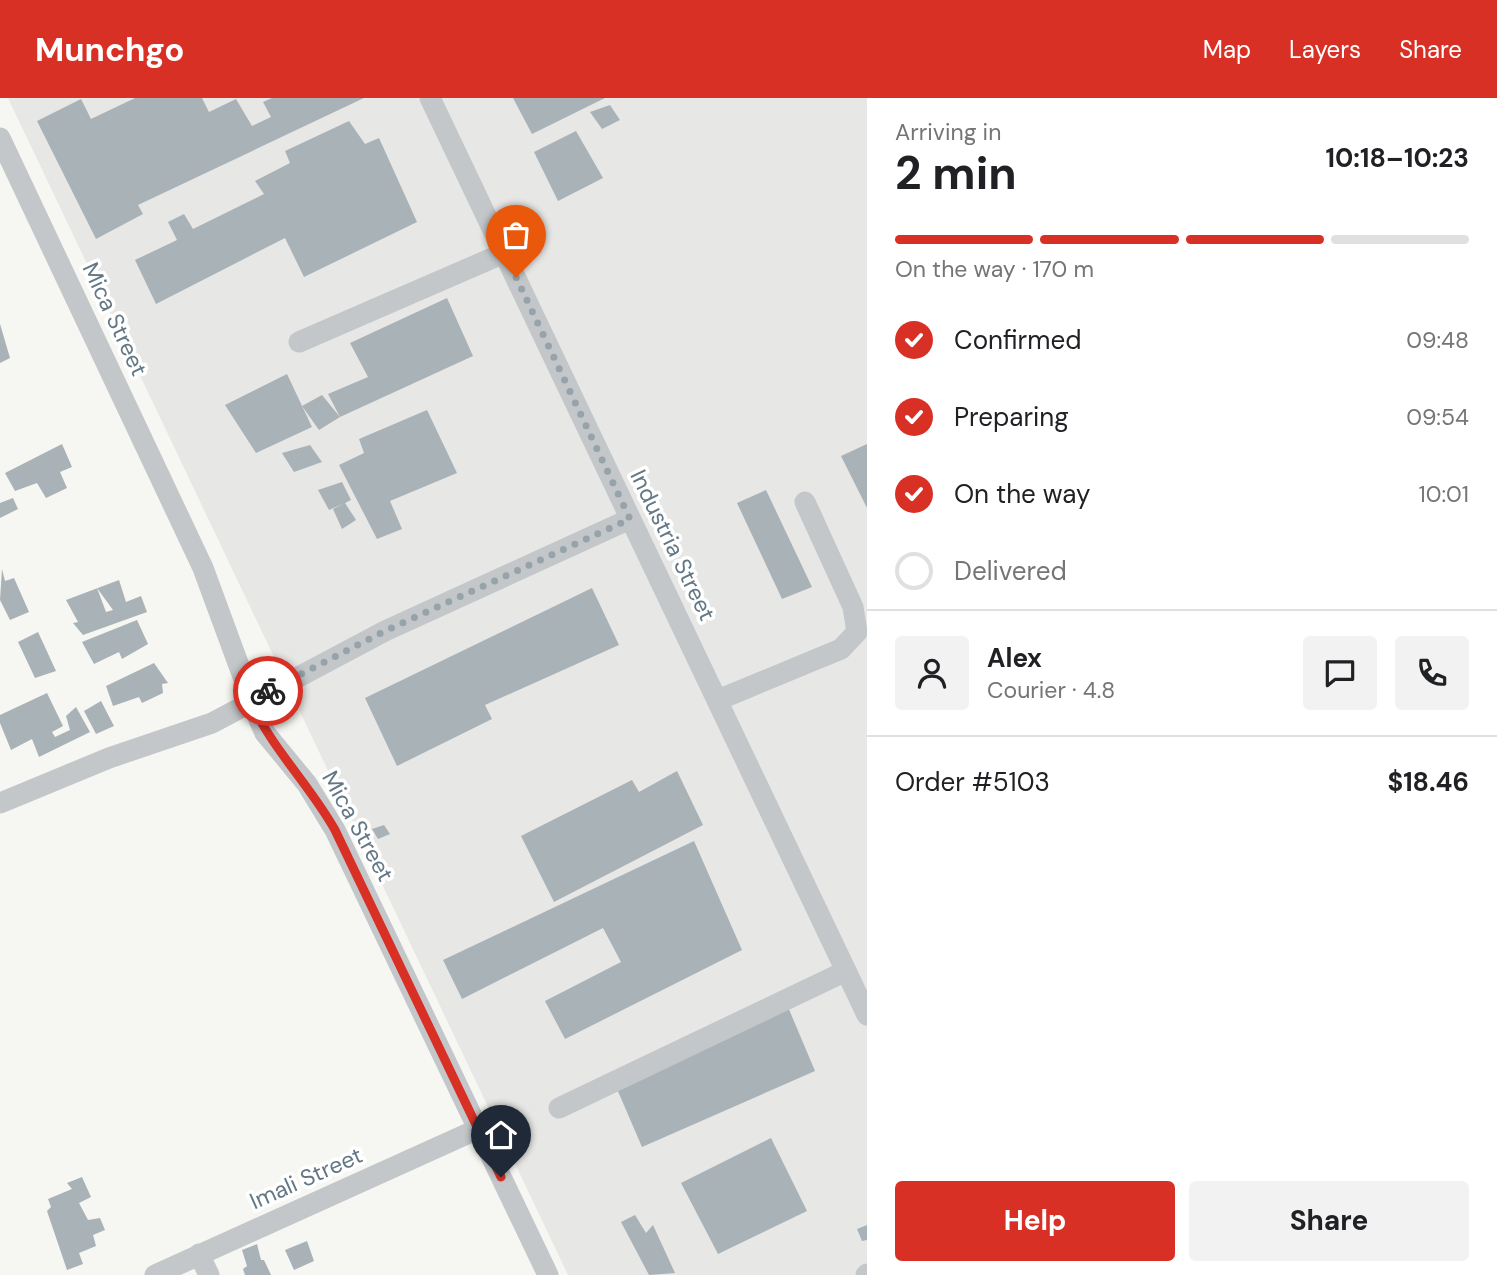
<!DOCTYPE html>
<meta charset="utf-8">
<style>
body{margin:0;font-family:"DM Sans",sans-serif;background:#f2f2f2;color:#202124;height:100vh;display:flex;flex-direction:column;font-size:26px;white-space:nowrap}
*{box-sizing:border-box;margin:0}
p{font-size:23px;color:#757577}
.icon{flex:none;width:38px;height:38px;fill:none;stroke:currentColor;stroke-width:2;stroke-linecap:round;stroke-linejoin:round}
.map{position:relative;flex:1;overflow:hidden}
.drawer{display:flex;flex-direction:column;background:#fff;width:630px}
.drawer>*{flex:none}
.pin{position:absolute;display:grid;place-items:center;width:60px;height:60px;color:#fff;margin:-72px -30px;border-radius:50% 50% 50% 0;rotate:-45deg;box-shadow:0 0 7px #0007}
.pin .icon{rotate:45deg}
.courier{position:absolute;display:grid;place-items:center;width:70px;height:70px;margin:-35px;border:5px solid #d93025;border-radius:50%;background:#fff;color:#222;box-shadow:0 2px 9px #0007}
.head em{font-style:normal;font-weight:700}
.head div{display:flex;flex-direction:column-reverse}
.head{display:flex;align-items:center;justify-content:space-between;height:119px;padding:0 28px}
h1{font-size:46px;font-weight:700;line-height:52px}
.bar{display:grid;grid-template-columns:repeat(4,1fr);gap:10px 7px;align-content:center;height:84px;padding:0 28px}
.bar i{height:9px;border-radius:5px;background:#e0e0e0}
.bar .current{background:#d93025}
.bar p{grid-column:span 4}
.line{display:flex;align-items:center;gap:18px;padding:0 28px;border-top:2px solid #e0e0e0}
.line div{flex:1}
.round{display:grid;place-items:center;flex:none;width:74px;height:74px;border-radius:7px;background:#f2f2f2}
ol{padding:0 28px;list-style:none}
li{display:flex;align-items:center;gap:21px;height:77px}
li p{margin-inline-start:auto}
li .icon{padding:7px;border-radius:50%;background:#d93025;color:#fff;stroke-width:4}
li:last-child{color:#757577}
li i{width:38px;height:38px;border:4px solid #e0e0e0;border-radius:50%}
.button{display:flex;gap:14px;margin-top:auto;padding:14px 28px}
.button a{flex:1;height:80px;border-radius:7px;background:#d93025;color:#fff;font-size:28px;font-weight:700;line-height:80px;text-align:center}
.button a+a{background:#f2f2f2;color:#202124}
header{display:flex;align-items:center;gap:42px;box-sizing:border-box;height:98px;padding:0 35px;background:#d93025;color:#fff}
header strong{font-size:33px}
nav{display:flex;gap:38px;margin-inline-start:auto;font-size:24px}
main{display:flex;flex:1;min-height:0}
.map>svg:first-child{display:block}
</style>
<header>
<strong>Munchgo</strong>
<nav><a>Map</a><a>Layers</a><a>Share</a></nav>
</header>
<main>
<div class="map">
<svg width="867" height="1177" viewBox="0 0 867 1177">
<rect width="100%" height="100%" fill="#f6f6f2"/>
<!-- built -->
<path fill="#e7e7e6" d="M8,0H867V1177H568Z"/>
<!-- building -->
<g fill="#a9b2b7" fill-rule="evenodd">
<path d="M135,0H202L209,14L236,1L252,28L271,19L263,4L272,0H364L138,107L143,116L96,141L37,23L81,1L91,21Z"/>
<path d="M513,0H605L532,36Z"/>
<path d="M610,7L620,22L602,31L590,14Z"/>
<path d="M349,23L365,46L379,40L417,124L304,179L285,140L156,206L135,162L177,142L168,124L184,116L193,131L264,96L255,83L290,65L285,53Z"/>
<path d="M576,33L603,80L558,103L534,54Z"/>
<path d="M447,200L473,258L340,319L328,296L368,279L350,245Z"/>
<path d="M0,226L10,260L0,265Z"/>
<path d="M287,276L312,329L256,355L225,307Z"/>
<path d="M322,297L340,319L319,332L302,308Z"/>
<path d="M427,312L457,375L390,403L402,431L377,441L339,367L364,355L359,341Z"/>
<path d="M62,346L72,369L60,374L67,390L46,400L37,385L15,393L5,375Z"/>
<path d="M867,346V410L841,358Z"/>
<path d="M310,347L322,364L294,374L282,355Z"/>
<path d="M342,384L351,402L345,405L356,422L342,431L333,411L345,405L329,412L318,392Z"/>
<path d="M766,392L812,489L782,501L737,405Z"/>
<path d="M13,400L18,411L0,420V405Z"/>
<path d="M2,471L5,483L14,480L29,514L10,522L0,502Z"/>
<path d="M119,482L126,504L141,498L147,514L83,537L73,525L78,524L66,502ZM97,490L113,512L106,514Z"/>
<path d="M592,490L619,547L485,607L492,621L397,668L365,600Z"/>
<path d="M137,522L148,546L122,561L119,554L94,566L82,544Z"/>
<path d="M38,534L56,573L35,580L18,544Z"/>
<path d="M154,565L168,585L162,586L163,595L142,605L139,599L113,608L106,588Z"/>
<path d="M47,595L63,628L52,634L55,639L70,632L66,618L76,609L90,634L39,659L32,641L11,652L0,625V617Z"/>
<path d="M101,603L114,628L96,636L84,613Z"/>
<path d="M677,673L703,727L554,804L521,738L632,682L639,694Z"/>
<path d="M384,727L390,736L378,741L372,731Z"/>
<path d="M694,743L742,852L565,941L545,903L621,864L603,830L462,901L443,862Z"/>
<path d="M788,909L815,973L642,1049L617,991Z"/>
<path d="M771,1040L807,1113L718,1156L681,1085Z"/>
<path d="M82,1079L91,1099L79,1105L88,1122L100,1120L105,1132L93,1137L96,1148L79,1155L83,1166L67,1172L47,1113L51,1109L48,1101L72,1091L67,1085Z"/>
<path d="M635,1117L646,1135L653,1127L675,1175L649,1177L621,1124Z"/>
<path d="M867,1127V1142L862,1143L857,1131Z"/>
<path d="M307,1143L314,1163L294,1172L285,1152Z"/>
<path d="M257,1146L261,1162H264L271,1177H245L243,1171L247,1168L242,1152Z"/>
</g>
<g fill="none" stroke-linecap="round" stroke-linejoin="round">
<!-- minor -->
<g stroke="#c3c7ca" stroke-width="21">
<path d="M430,0L867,917"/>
<path d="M0,40L203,470L259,622L265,635L307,686L335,732L548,1177"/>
<path d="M299,244L504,155"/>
<path d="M718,602L841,551L857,534L853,509L805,404"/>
<path d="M0,705L109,660L212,625L385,533L630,421"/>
<path d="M559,1010L846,873"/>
<path d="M199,1156L209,1177"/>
<path d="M155,1177L478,1031L484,1044"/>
<path d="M866,1177L867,1176"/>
</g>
</g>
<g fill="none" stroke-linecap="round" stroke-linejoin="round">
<!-- done -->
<path stroke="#96a3ab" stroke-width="7" stroke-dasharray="0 12.6" d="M268,593L385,533L630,421L516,179"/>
<!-- route -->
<path stroke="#d93025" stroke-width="9" d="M268,593L250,602C271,650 310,687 335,732L501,1079"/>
</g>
<g text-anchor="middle" stroke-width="7" stroke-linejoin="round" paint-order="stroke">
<!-- street labels -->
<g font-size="23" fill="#637785" stroke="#fff">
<text transform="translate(115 221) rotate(65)" y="8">Mica Street</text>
<text transform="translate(673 447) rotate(64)" y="8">Industria Street</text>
<text transform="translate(358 728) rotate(61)" y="8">Mica Street</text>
<text transform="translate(306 1080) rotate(-24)" y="8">Imali Street</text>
</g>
</g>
</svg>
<div class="pin" style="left:516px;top:179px;background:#ea580c"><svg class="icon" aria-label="bag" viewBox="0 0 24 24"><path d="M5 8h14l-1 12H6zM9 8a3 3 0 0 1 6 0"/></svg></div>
<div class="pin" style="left:501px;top:1079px;background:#1f2937"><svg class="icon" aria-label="home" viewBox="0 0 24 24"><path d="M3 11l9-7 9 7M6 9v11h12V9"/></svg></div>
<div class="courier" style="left:268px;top:593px"><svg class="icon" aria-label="bike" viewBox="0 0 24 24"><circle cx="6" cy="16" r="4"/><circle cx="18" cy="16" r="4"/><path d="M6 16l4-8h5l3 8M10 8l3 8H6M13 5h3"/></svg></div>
</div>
<section class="drawer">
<div class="head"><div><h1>2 min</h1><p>Arriving in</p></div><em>10:18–10:23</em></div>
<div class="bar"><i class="current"></i><i class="current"></i><i class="current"></i><i></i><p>On the way · 170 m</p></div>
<ol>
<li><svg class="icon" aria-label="check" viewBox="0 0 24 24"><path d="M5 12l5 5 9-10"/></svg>Confirmed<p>09:48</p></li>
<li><svg class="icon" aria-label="check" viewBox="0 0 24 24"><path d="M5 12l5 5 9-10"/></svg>Preparing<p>09:54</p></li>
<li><svg class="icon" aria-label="check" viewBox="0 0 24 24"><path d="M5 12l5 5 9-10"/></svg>On the way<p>10:01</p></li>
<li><i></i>Delivered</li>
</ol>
<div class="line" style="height:126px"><a class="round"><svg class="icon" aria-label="person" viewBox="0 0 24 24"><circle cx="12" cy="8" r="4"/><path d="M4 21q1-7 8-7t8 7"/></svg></a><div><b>Alex</b><p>Courier · 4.8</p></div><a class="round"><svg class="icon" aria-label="chat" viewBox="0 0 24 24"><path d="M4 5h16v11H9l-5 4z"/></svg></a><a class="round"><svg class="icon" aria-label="phone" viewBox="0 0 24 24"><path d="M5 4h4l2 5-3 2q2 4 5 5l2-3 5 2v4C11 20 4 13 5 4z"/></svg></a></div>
<div class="line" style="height:91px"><div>Order #5103</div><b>$18.46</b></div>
<div class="button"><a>Help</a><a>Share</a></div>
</section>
</main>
